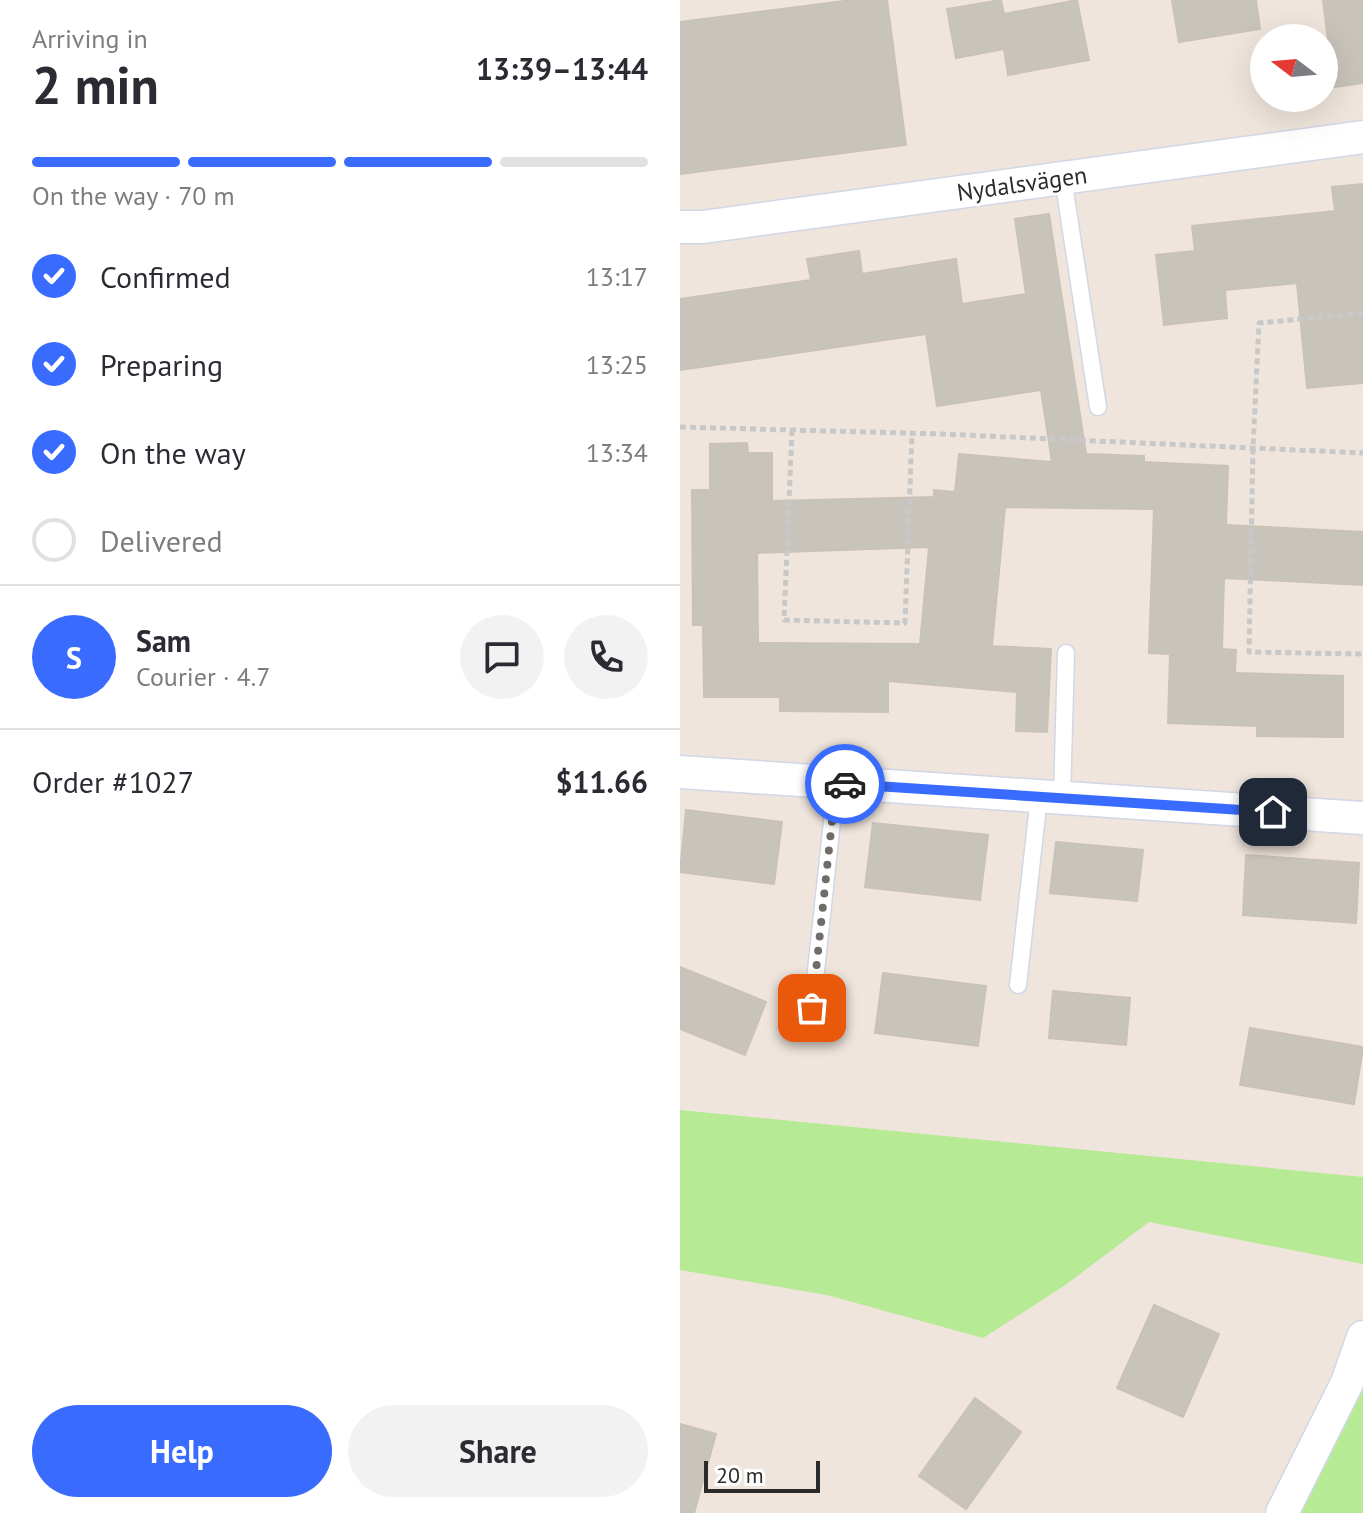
<!DOCTYPE html>
<meta charset="utf-8">
<style>
body{margin:0;font-family:"PT Sans",sans-serif;background:#f2f2f3;color:#2b2b33;height:100vh;display:flex;flex-direction:column;font-size:30px;white-space:nowrap}
*{box-sizing:border-box;margin:0}
p{font-size:26px;color:#7c7c81}
.icon{flex:none;width:44px;height:44px;fill:none;stroke:currentColor;stroke-width:2;stroke-linecap:round;stroke-linejoin:round}
.map{position:relative;flex:1;overflow:hidden}
.details{display:flex;flex-direction:column;background:#fff;width:680px}
.details>*{flex:none}
.needle{width:52px;rotate:286deg}
.fabs{position:absolute;left:570px;top:24px;display:grid;gap:16px}
.fabs a{display:grid;place-items:center;width:88px;height:88px;border-radius:50%;background:#fff;box-shadow:0 8px 32px #0002;font-size:40px}
.scale{position:absolute;left:24px;bottom:20px;width:116px;box-sizing:border-box;padding-left:8px;border:4px solid #2b2b2b;border-top:0;font-size:22px;line-height:28px;white-space:nowrap;color:#2b2b2b;-webkit-text-stroke:6px #fff;paint-order:stroke}
.pin{position:absolute;display:grid;place-items:center;width:68px;height:68px;color:#fff;margin:-34px;border-radius:16px;box-shadow:0 4px 12px #0006}
.courier{position:absolute;display:grid;place-items:center;width:80px;height:80px;margin:-40px;border:6px solid #396bff;border-radius:50%;background:#fff;color:#222;box-shadow:0 2px 10px #0007}
.summary em{font-style:normal;font-weight:600}
.summary div{display:flex;flex-direction:column-reverse}
.summary{display:flex;align-items:center;justify-content:space-between;height:136px;padding:0 32px}
h1{font-size:52px;font-weight:600;line-height:60px}
.bar{display:grid;grid-template-columns:repeat(4,1fr);gap:12px 8px;align-content:center;height:96px;padding:0 32px}
.bar i{height:10px;border-radius:6px;background:#e1e1e2}
.bar .on{background:#396bff}
.bar p{grid-column:span 4}
.line{display:flex;align-items:center;gap:20px;padding:0 32px;border-top:2px solid #e1e1e2}
.line div{flex:1}
.round{display:grid;place-items:center;flex:none;width:84px;height:84px;border-radius:42px;background:#f2f2f3}
ol{padding:0 32px;list-style:none}
li{display:flex;align-items:center;gap:24px;height:88px}
li p{margin-inline-start:auto}
li .icon{padding:8px;border-radius:50%;background:#396bff;color:#fff;stroke-width:4}
li:last-child{color:#7c7c81}
li i{width:44px;height:44px;border:4px solid #e1e1e2;border-radius:50%}
.primary-button{display:flex;gap:16px;margin-top:auto;padding:16px 32px}
.primary-button a{flex:1;height:92px;border-radius:48px;background:#396bff;color:#fff;font-size:32px;font-weight:600;line-height:92px;text-align:center}
.primary-button a+a{background:#f2f2f3;color:#2b2b33}
main{display:flex;flex:1;min-height:0}
.map>svg:first-child{display:block}
</style>
<main>
<section class="details">
<div class="summary"><div><h1>2 min</h1><p>Arriving in</p></div><em>13:39–13:44</em></div>
<div class="bar"><i class="on"></i><i class="on"></i><i class="on"></i><i></i><p>On the way · 70 m</p></div>
<ol>
<li><svg class="icon" aria-label="check" viewBox="0 0 24 24"><path d="M5 12l5 5 9-10"/></svg>Confirmed<p>13:17</p></li>
<li><svg class="icon" aria-label="check" viewBox="0 0 24 24"><path d="M5 12l5 5 9-10"/></svg>Preparing<p>13:25</p></li>
<li><svg class="icon" aria-label="check" viewBox="0 0 24 24"><path d="M5 12l5 5 9-10"/></svg>On the way<p>13:34</p></li>
<li><i></i>Delivered</li>
</ol>
<div class="line" style="height:144px"><b class="round" style="background:#396bff;color:#fff">S</b><div><b>Sam</b><p>Courier · 4.7</p></div><a class="round"><svg class="icon" aria-label="chat" viewBox="0 0 24 24"><path d="M4 5h16v11H9l-5 4z"/></svg></a><a class="round"><svg class="icon" aria-label="phone" viewBox="0 0 24 24"><path d="M5 4h4l2 5-3 2q2 4 5 5l2-3 5 2v4C11 20 4 13 5 4z"/></svg></a></div>
<div class="line" style="height:104px"><div>Order #1027</div><b>$11.66</b></div>
<div class="primary-button"><a>Help</a><a>Share</a></div>
</section>
<div class="map">
<svg width="683" height="1513" viewBox="0 0 683 1513">
<rect width="100%" height="100%" fill="#efe5dc"/>
<!-- green -->
<g fill="#b7ea94">
<path d="M0,1110L683,1177V1264L469,1222L384,1286L303,1338L147,1295L0,1270Z"/>
<path d="M683,1337V1513H602Z"/>
</g>
<!-- building -->
<g fill="#c9c4bb" stroke="#cac2b6" stroke-width="2" fill-rule="evenodd">
<path d="M172,0H207L226,145L0,174V22Z"/>
<path d="M321,0L324,14L397,0L409,60L328,75L324,49L276,58L267,9Z"/>
<path d="M492,0H576L580,29L499,42Z"/>
<path d="M643,0H683V83L654,87Z"/>
<path d="M683,184V383L627,388L617,283L545,290L547,318L484,325L476,255L515,251L512,226L655,211L652,187Z"/>
<path d="M369,214L406,454L464,456V462L548,466L546,525L683,532V585L544,578L542,649L556,650L555,673L663,676V737L577,736V726L488,723L490,654L469,653L474,509L325,507L312,646L371,649L367,732L336,731L337,692L208,681V712L100,711V697H24L23,625H13L12,490H30V444L67,443L68,453H92V501L254,497V490L275,492L279,454L372,462L361,390L257,406L246,334L0,370V299L131,280L127,259L179,251L182,274L276,259L282,304L346,294L335,219ZM249,547L240,644L78,643L77,553Z"/>
<path d="M6,810L102,822L94,884L0,872Z"/>
<path d="M193,823L308,835L300,900L185,887Z"/>
<path d="M376,842L463,850L457,901L370,893Z"/>
<path d="M566,855L679,863L676,923L563,915Z"/>
<path d="M0,967L86,1002L65,1055L0,1029Z"/>
<path d="M203,973L306,986L298,1046L195,1033Z"/>
<path d="M373,991L450,998L446,1045L369,1038Z"/>
<path d="M570,1028L683,1047L674,1104L560,1085Z"/>
<path d="M474,1305L539,1334L503,1417L437,1388Z"/>
<path d="M295,1398L341,1432L286,1509L239,1476Z"/>
<path d="M0,1424L36,1434L14,1513H0Z"/>
</g>
<g fill="none" stroke-linecap="round" stroke-linejoin="round">
<!-- service casing -->
<g stroke="#d1d7e6" stroke-width="19">
<g id="service">
<path d="M383,178L418,407"/>
<path d="M382,798L386,653"/>
<path d="M338,985L359,797"/>
<path d="M132,1008L156,784"/>
</g>
</g>
<!-- minor casing -->
<g stroke="#d1d7e6" stroke-width="35">
<g id="minor">
<path d="M0,227H23L683,137"/>
<path d="M0,772L683,818"/>
<path d="M602,1513L667,1383L683,1337"/>
</g>
</g>
<!-- path -->
<g stroke="#c8c8c8" stroke-width="5" stroke-dasharray="6 4" stroke-linecap="butt">
<path d="M683,313L579,323L573,448L569,652L683,654"/>
<path d="M0,427L261,434L683,453"/>
<path d="M112,430L104,620L225,623L232,433"/>
</g>
<!-- service -->
<use href="#service" stroke="#fff" stroke-width="16"/>
<!-- minor -->
<use href="#minor" stroke="#fff" stroke-width="32"/>
</g>
<g fill="none" stroke-linecap="round" stroke-linejoin="round">
<!-- done -->
<path stroke="#706c69" stroke-width="8" stroke-dasharray="0 14.4" d="M132,1008L156,784H165"/>
<!-- route -->
<path stroke="#396bff" stroke-width="10" d="M165,784L593,812"/>
</g>
<g text-anchor="middle" stroke-width="6" stroke-linejoin="round" paint-order="stroke">
<!-- street labels -->
<g font-size="24" fill="#2b2b2b" stroke="#fff">
<text transform="translate(342 184) rotate(-8)" y="8">Nydalsvägen</text>
</g>
</g>
</svg>
<div class="fabs">
<a><svg class="needle" viewBox="-14 -14 28 28"><path d="M0-13l5 13h-10z" fill="#e53935"/><path d="M0 13l5-13h-10z" fill="#7c7c81"/></svg></a>
</div>
<div class="scale">20 m</div>
<div class="pin" style="left:132px;top:1008px;background:#ea580c"><svg class="icon" aria-label="bag" viewBox="0 0 24 24"><path d="M5 8h14l-1 12H6zM9 8a3 3 0 0 1 6 0"/></svg></div>
<div class="pin" style="left:593px;top:812px;background:#1f2937"><svg class="icon" aria-label="home" viewBox="0 0 24 24"><path d="M3 11l9-7 9 7M6 9v11h12V9"/></svg></div>
<div class="courier" style="left:165px;top:784px"><svg class="icon" aria-label="car" viewBox="0 0 24 24"><path d="M5 17H2v-5l4-1 3-4h7l3 4 3 1v5h-3M9 17h6M6 11h13"/><circle cx="7" cy="17" r="2"/><circle cx="17" cy="17" r="2"/></svg></div>
</div>
</main>
